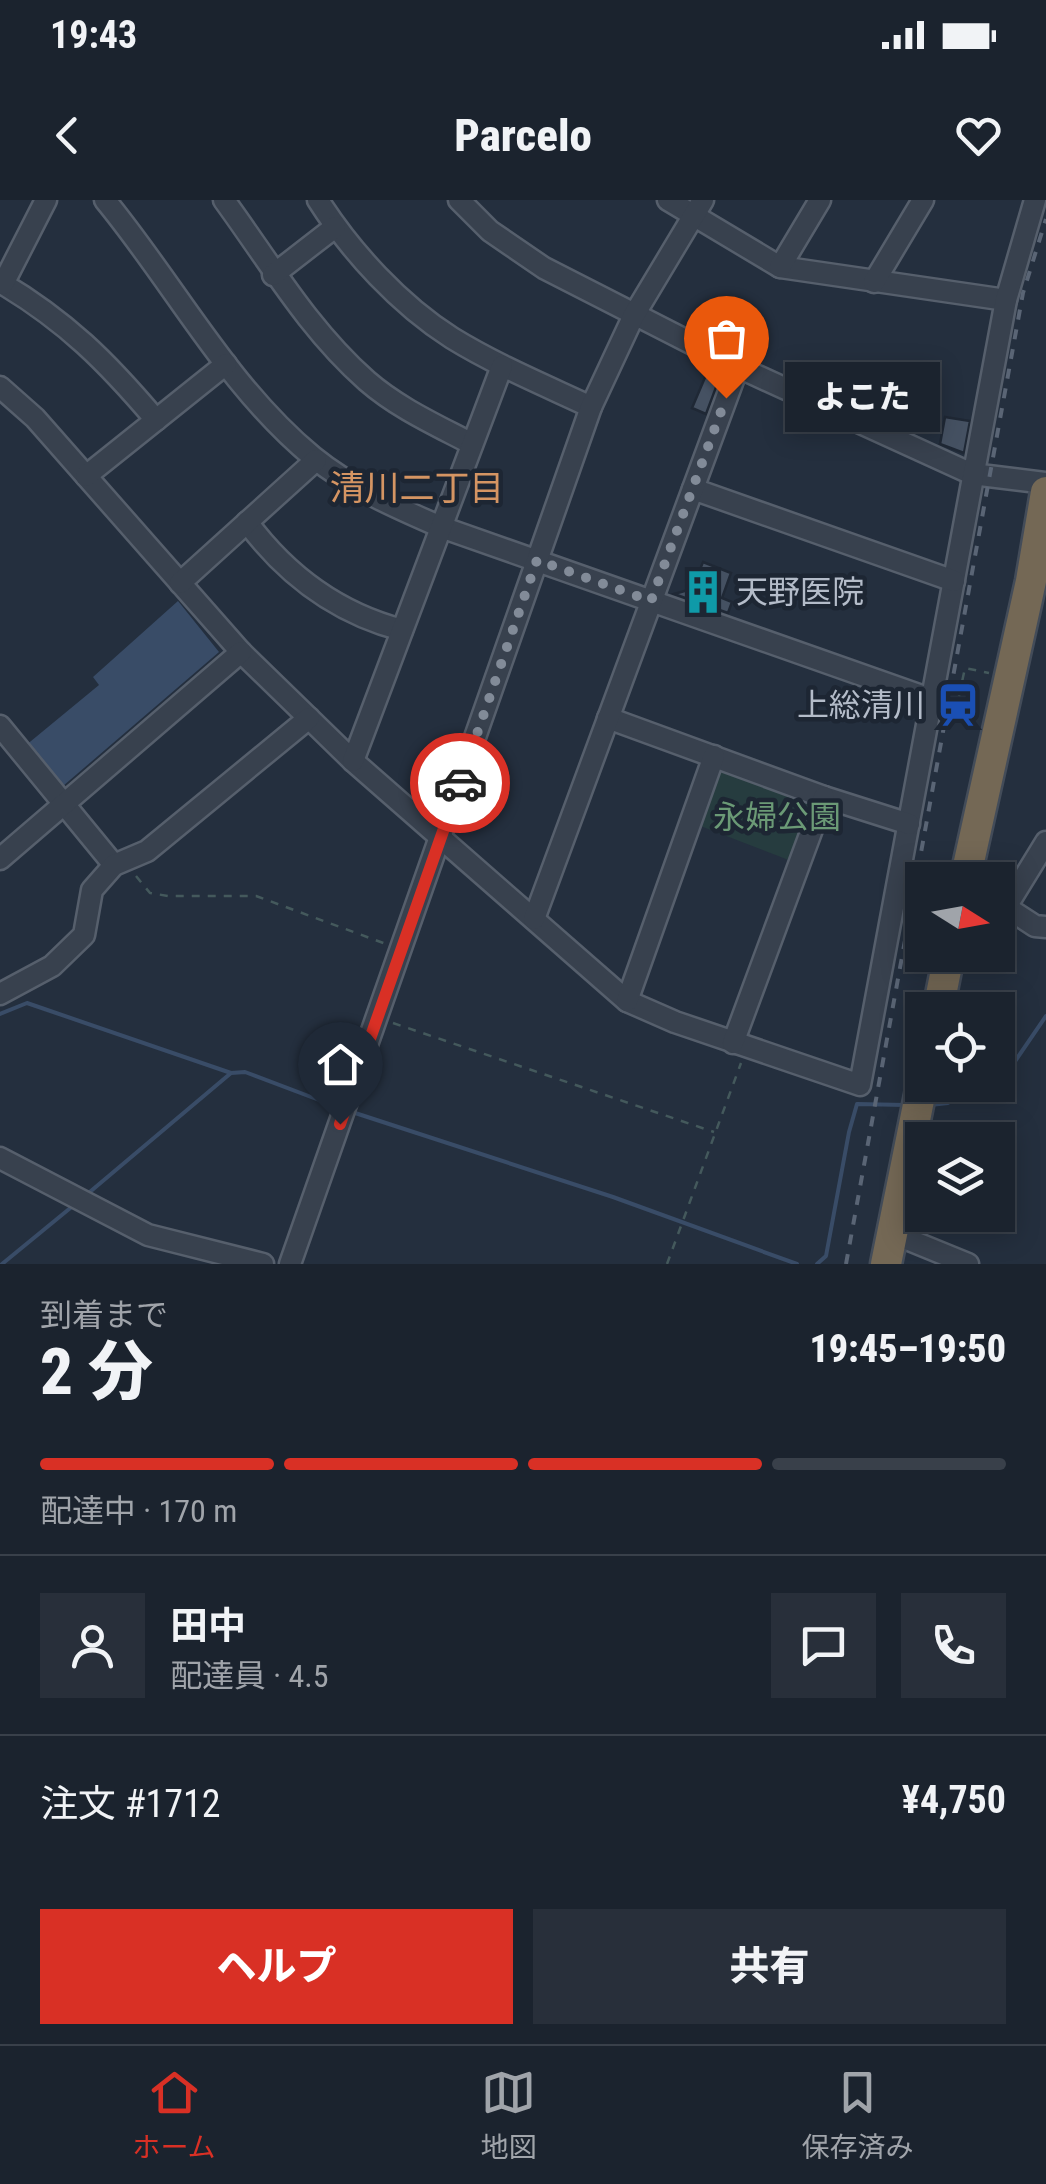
<!DOCTYPE html>
<html lang="ja">
<meta charset="utf-8">
<style>
body{margin:0;font-family:"Roboto Condensed","Noto Sans JP",sans-serif;background:#282f3a;color:#f1f3f6;height:100vh;display:flex;flex-direction:column;font-size:38px;white-space:nowrap}
*{box-sizing:border-box;margin:0}
p{font-size:32px;color:#a0a4aa}
.icon{flex:none;width:55px;height:55px;fill:none;stroke:currentColor;stroke-width:2;stroke-linecap:round;stroke-linejoin:round}
.map{position:relative;height:1064px;overflow:hidden}
.details{display:flex;flex-direction:column;background:#1b232e;flex:1}
.details>*{flex:none}
.needle{width:65px;rotate:101deg}
.controls{position:absolute;left:905px;top:662px;display:grid;gap:20px}
.controls a{display:grid;place-items:center;width:110px;height:110px;border-radius:0px;background:#1b232e;box-shadow:0 5px 25px #0003,0 0 0 2px #39404a;font-size:50px}
.pin{position:absolute;display:grid;place-items:center;width:85px;height:85px;color:#fff;margin:-102px -42px;border-radius:50% 50% 50% 0;rotate:-45deg;box-shadow:0 0 10px #0007}
.pin .icon{rotate:45deg}
.courier{position:absolute;display:grid;place-items:center;width:100px;height:100px;margin:-50px;border:8px solid #d93025;border-radius:50%;background:#fff;color:#222;box-shadow:0 2px 12px #0007}
.bubble{position:absolute;height:70px;border-radius:0px;background:#1b232e;box-shadow:0 5px 25px #0003,0 0 0 2px #39404a;font-size:32px;font-weight:800;line-height:70px;text-align:center}
.head em{font-style:normal;font-weight:800}
.head div{display:flex;flex-direction:column-reverse}
.head{display:flex;align-items:center;justify-content:space-between;height:170px;padding:0 40px}
h1{font-size:65px;font-weight:800;line-height:75px}
.bar{display:grid;grid-template-columns:repeat(4,1fr);gap:15px 10px;align-content:center;height:120px;padding:0 40px}
.bar i{height:12px;border-radius:8px;background:#39404a}
.bar .current{background:#d93025}
.bar p{grid-column:span 4}
.line{display:flex;align-items:center;gap:25px;padding:0 40px;border-top:2px solid #39404a}
.line div{flex:1}
.round{display:grid;place-items:center;flex:none;width:105px;height:105px;border-radius:0px;background:#282f3a}
.action{display:flex;gap:20px;margin-top:auto;padding:20px 40px}
.action a{flex:1;height:115px;border-radius:0px;background:#d93025;color:#fff;font-size:40px;font-weight:800;line-height:115px;text-align:center}
.action a+a{background:#282f3a;color:#f1f3f6}
.status{display:flex;justify-content:space-between;align-items:center;height:70px;padding:0 50px;background:#1b232e;direction:ltr}
.status svg{height:28px;fill:currentColor}
header{display:flex;justify-content:space-between;align-items:center;height:130px;padding:0 40px;background:#1b232e;font-size:45px;font-weight:800}
.tabs{display:flex;justify-content:space-around;align-items:center;height:140px;border-top:2px solid #39404a;background:#1b232e;font-size:28px;color:#a0a4aa}
.tabs a{display:grid;justify-items:center;gap:5px}
.tabs .current{color:#d93025}
.map>svg:first-child{display:block}
</style>
<div class="status"><b>19:43</b><svg viewBox="0 0 49 12"><path d="M0 12V9h3v3zM5 12V6h3v6zM10 12V3h3v9zM15 12V0h3v12zM26 1h20v11H26zM47 4h2v5h-2z"/></svg></div>
<header><svg class="icon" aria-label="back" viewBox="0 0 24 24"><path d="M15 5l-7 7 7 7"/></svg>Parcelo<svg class="icon" aria-label="heart" viewBox="0 0 24 24"><path d="M12 20l-8-8c-3-5 5-10 8-4 3-6 11-1 8 4z"/></svg></header>
<div class="map">
<svg width="1046" height="1064" viewBox="0 0 1046 1064">
<rect width="100%" height="100%" fill="#242f3e"/>
<!-- green -->
<path fill="#263c3f" d="M714,556L824,597L799,664L690,622Z"/>
<!-- water -->
<path fill="#394c67" d="M178,401L219,452L63,586L25,546L99,485L93,477Z"/>
<g fill="none" stroke-linecap="round" stroke-linejoin="round">
<!-- stream -->
<g stroke="#394c67" stroke-width="4">
<path d="M0,814L27,803L231,873L245,872L335,906"/>
<path d="M998,876L1007,873L1046,816"/>
<path d="M930,905L948,903L969,885"/>
<path d="M349,911L613,997L797,1064"/>
<path d="M85,996L231,873"/>
<path d="M2,1064L74,1005"/>
<path d="M817,1064L826,1056L849,932L857,904L905,905"/>
</g>
</g>
<!-- building -->
<g fill="#455162" stroke="#1f2835" stroke-width="2.5">
<path d="M709,168L721,174L706,214L692,208Z"/>
<path d="M945,217L970,221L964,253L940,244Z"/>
<path d="M703,362L731,373L722,398L732,402L728,413L674,394L692,389Z"/>
</g>
<g fill="none" stroke-linecap="round" stroke-linejoin="round">
<!-- minor casing -->
<g stroke="#565f6c" stroke-width="25">
<g id="minor">
<path d="M105,0C175,85 227,186 313,257C351,288 397,308 441,327L933,500"/>
<path d="M224,0C270,63 308,129 367,181C398,208 436,225 472,244"/>
<path d="M318,0C351,52 400,105 452,138C496,165 544,185 591,207"/>
<path d="M459,0L490,31L544,68L738,167L972,274L1046,283"/>
<path d="M668,0L780,67L1006,100"/>
<path d="M780,67L820,0"/>
<path d="M273,75L335,27"/>
<path d="M0,82C66,121 107,162 156,220"/>
<path d="M874,82L923,0"/>
<path d="M3,84L46,0"/>
<path d="M0,187L35,218L241,452L353,561L627,801L675,822L860,885L1006,100L1035,0"/>
<path d="M86,276L226,164"/>
<path d="M693,289L954,381"/>
<path d="M247,322C287,376 337,413 402,430"/>
<path d="M180,383L316,260"/>
<path d="M608,518L824,597L909,624"/>
<path d="M0,526L114,665"/>
<path d="M353,561L502,166"/>
<path d="M0,659L241,452"/>
<path d="M998,702L1035,726L1046,727"/>
<path d="M1006,707L1046,642"/>
<path d="M534,719L738,167"/>
<path d="M957,755L996,761"/>
<path d="M0,794L52,766L84,735L92,690L114,665L147,651L309,518"/>
<path d="M627,801L714,556"/>
<path d="M733,843L824,597"/>
<path d="M0,958L148,1035L263,1064"/>
<path d="M892,1033L968,1064"/>
<path d="M290,1064L591,207L634,115L703,0"/>
</g>
</g>
<!-- highway casing -->
<g stroke="#434c59" stroke-width="35">
<g id="highway">
<path d="M965,680L1031,381L1046,292"/>
<path d="M938,810L949,755"/>
<path d="M886,1064L922,885"/>
</g>
</g>
<!-- path -->
<g stroke="#44595c" stroke-width="2.5" stroke-dasharray="8 8" stroke-linecap="butt">
<path d="M959,496L965,468L989,473"/>
<path d="M136,676L150,693L168,696H256L386,744"/>
<path d="M393,823L714,932"/>
<path d="M667,1064L741,863"/>
</g>
<!-- minor -->
<use href="#minor" stroke="#38414e" stroke-width="20"/>
<!-- highway -->
<use href="#highway" stroke="#746855" stroke-width="30"/>
<!-- rail -->
<path stroke="#5a6575" stroke-width="4" stroke-dasharray="10 10" stroke-linecap="butt" d="M846,1064L1023,93L1046,19"/>
</g>
<g fill="none" stroke-linecap="round" stroke-linejoin="round">
<!-- done -->
<path stroke="#828b98" stroke-width="10" stroke-dasharray="0 18" d="M460,583L537,360L651,401L726,198"/>
<!-- route -->
<path stroke="#d93025" stroke-width="12" d="M340,924L460,583"/>
</g>
<!-- icons -->
<defs>
<g id="building-bare" transform="scale(3.45)"><path d="M-4-6H4V6H1V3H-1V6H-4ZM-2.5-4.3h1.7v1.8h-1.7ZM.8-4.3h1.7v1.8H.8ZM-2.5-1h1.7V.8h-1.7ZM.8-1h1.7V.8H.8Z" fill="#0f9aa8" stroke="#1d2633" stroke-width="2.5" paint-order="stroke"/></g>
<g id="station-bare" transform="scale(3.45)"><path d="M-3-6H3Q5-6 5-4V2Q5 4 3 4L4.5 6H3L1.5 4h-3L-3 6H-4.5L-3 4Q-5 4-5 2V-4Q-5-6-3-6ZM-3.5-4v3h7v-3ZM-3.5 1v1.5H-2V1ZM2 1v1.5H3.5V1Z" fill="#1a4fb4" stroke="#1d2633" stroke-width="2.5" paint-order="stroke"/></g>
</defs>
<g fill-rule="evenodd">
<use href="#building-bare" x="703" y="392"/>
<use href="#station-bare" x="958" y="505"/>
</g>
<g text-anchor="middle" stroke-width="9" stroke-linejoin="round" paint-order="stroke">
<!-- poi labels -->
<g font-size="32" fill="#b4bcc9" stroke="#1d2633" text-anchor="start">
<text x="736" y="403">天野医院</text>
<text x="925" y="516" text-anchor="end">上総清川</text>
</g>
<!-- park labels -->
<g font-size="32" fill="#6b9a76" stroke="#1d2633">
<text x="777" y="628">永婦公園</text>
</g>
<!-- neighbourhood labels -->
<g font-size="35" fill="#d59563" stroke="#1d2633">
<text x="417" y="300">清川二丁目</text>
</g>
</g>
</svg>
<div class="controls">
<a><svg class="needle" viewBox="-14 -14 28 28"><path d="M0-13l5 13h-10z" fill="#e53935"/><path d="M0 13l5-13h-10z" fill="#a0a4aa"/></svg></a>
<a><svg class="icon" aria-label="locate" viewBox="0 0 24 24"><circle cx="12" cy="12" r="6"/><path d="M12 2v4M12 18v4M2 12h4M18 12h4"/></svg></a>
<a><svg class="icon" aria-label="layers" viewBox="0 0 24 24"><path d="M12 4l9 5-9 5-9-5zM3 14l9 5 9-5"/></svg></a>
</div>
<div class="pin" style="left:726px;top:198px;background:#ea580c"><svg class="icon" aria-label="bag" viewBox="0 0 24 24"><path d="M5 8h14l-1 12H6zM9 8a3 3 0 0 1 6 0"/></svg></div>
<div class="pin" style="left:340px;top:924px;background:#1f2937"><svg class="icon" aria-label="home" viewBox="0 0 24 24"><path d="M3 11l9-7 9 7M6 9v11h12V9"/></svg></div>
<div class="courier" style="left:460px;top:583px"><svg class="icon" aria-label="car" viewBox="0 0 24 24"><path d="M5 17H2v-5l4-1 3-4h7l3 4 3 1v5h-3M9 17h6M6 11h13"/><circle cx="7" cy="17" r="2"/><circle cx="17" cy="17" r="2"/></svg></div>
<div class="bubble" style="left:785px;top:162px;width:155px">よこた</div>
</div>
<section class="details">
<div class="head"><div><h1>2 分</h1><p>到着まで</p></div><em>19:45–19:50</em></div>
<div class="bar"><i class="current"></i><i class="current"></i><i class="current"></i><i></i><p>配達中 · 170 m</p></div>
<div class="line" style="height:180px"><a class="round"><svg class="icon" aria-label="person" viewBox="0 0 24 24"><circle cx="12" cy="8" r="4"/><path d="M4 21q1-7 8-7t8 7"/></svg></a><div><b>田中</b><p>配達員 · 4.5</p></div><a class="round"><svg class="icon" aria-label="chat" viewBox="0 0 24 24"><path d="M4 5h16v11H9l-5 4z"/></svg></a><a class="round"><svg class="icon" aria-label="phone" viewBox="0 0 24 24"><path d="M5 4h4l2 5-3 2q2 4 5 5l2-3 5 2v4C11 20 4 13 5 4z"/></svg></a></div>
<div class="line" style="height:130px"><div>注文 #1712</div><b>¥4,750</b></div>
<div class="action"><a>ヘルプ</a><a>共有</a></div>
</section>
<nav class="tabs">
<a class="current"><svg class="icon" aria-label="home" viewBox="0 0 24 24"><path d="M3 11l9-7 9 7M6 9v11h12V9"/></svg>ホーム</a>
<a><svg class="icon" aria-label="map" viewBox="0 0 24 24"><path d="M3 6l6-2 6 2 6-2v14l-6 2-6-2-6 2zM9 4v14M15 6v14"/></svg>地図</a>
<a><svg class="icon" aria-label="saved" viewBox="0 0 24 24"><path d="M7 4h10v16l-5-4-5 4z"/></svg>保存済み</a>
</nav>
